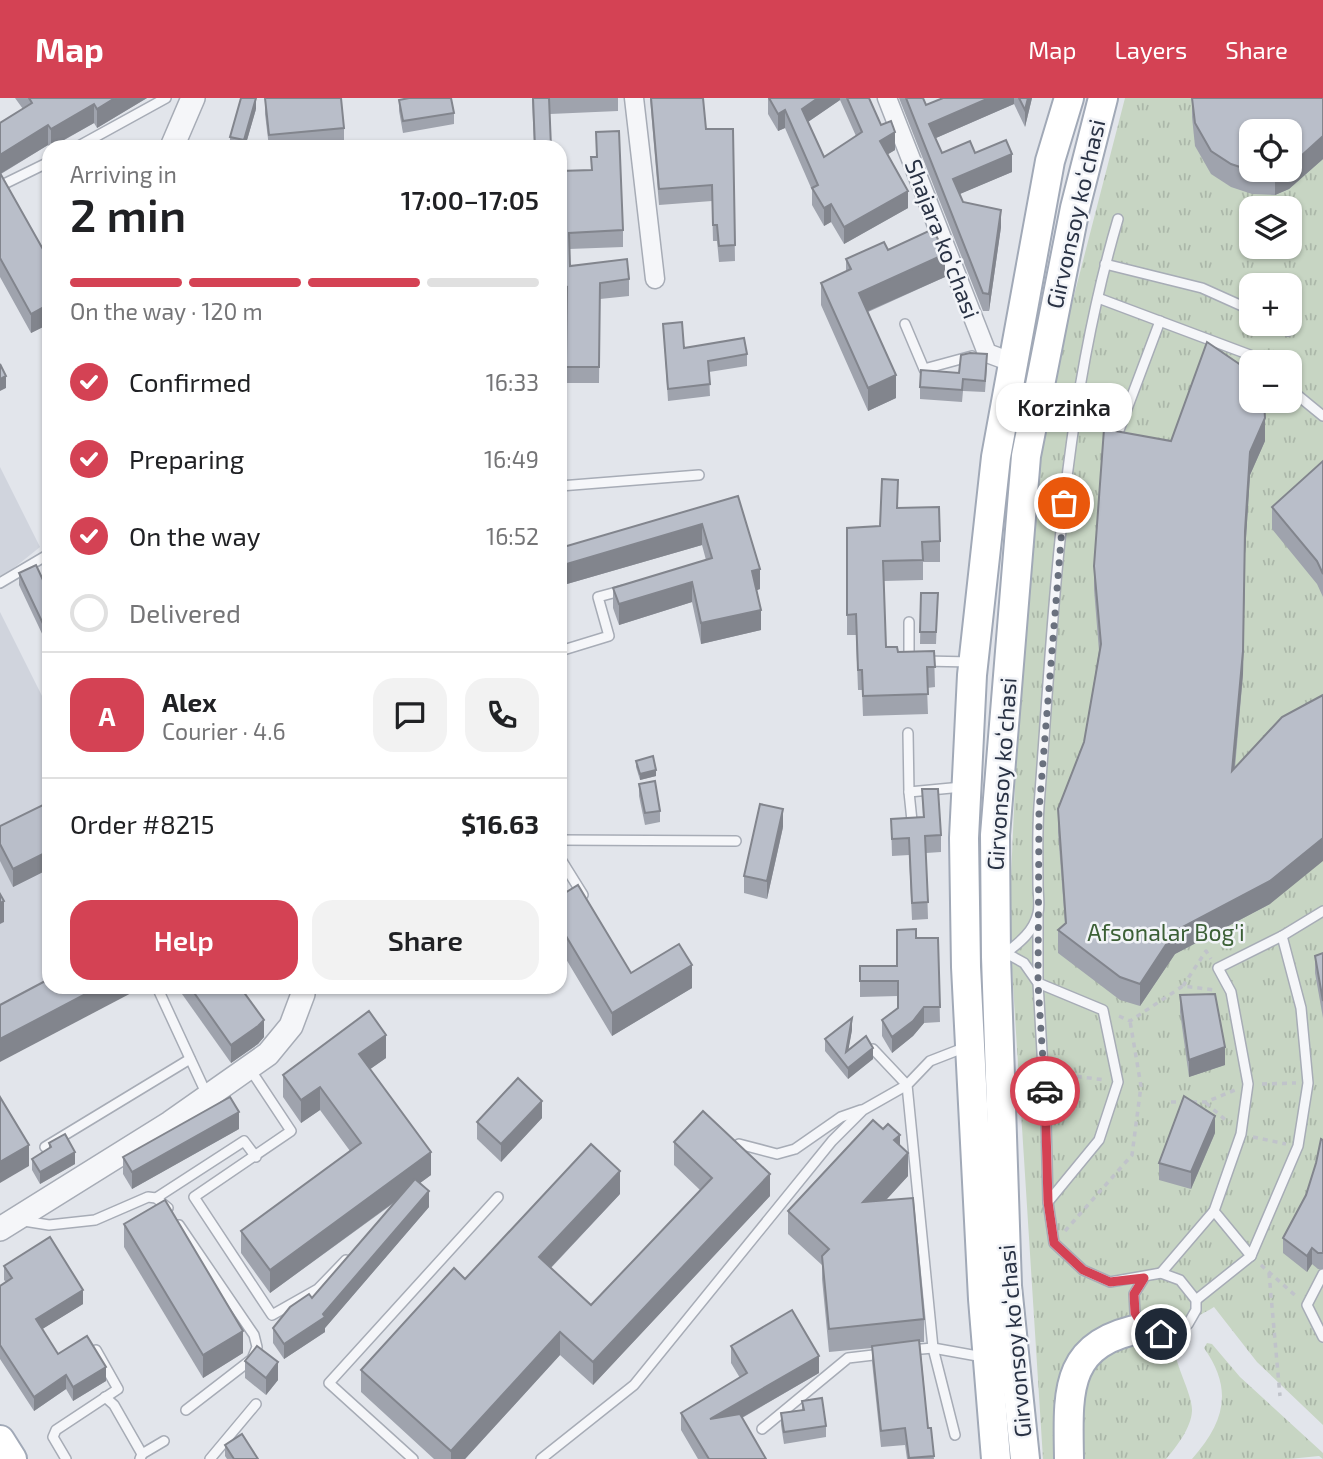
<!DOCTYPE html>
<meta charset="utf-8">
<style>
body{margin:0;font-family:"Exo 2",sans-serif;background:#f2f2f2;color:#202124;height:100vh;display:flex;flex-direction:column;font-size:26px;white-space:nowrap}
*{box-sizing:border-box;margin:0}
p{font-size:23px;color:#757577}
.icon{flex:none;width:38px;height:38px;fill:none;stroke:currentColor;stroke-width:2;stroke-linecap:round;stroke-linejoin:round}
.map{position:relative;flex:1;overflow:hidden}
.drawer{position:absolute;left:42px;top:42px;width:525px;height:854px;display:flex;flex-direction:column;background:#fff;border-radius:21px;box-shadow:0 2px 5px #0004}
.drawer>*{flex:none}
.tools{position:absolute;left:1239px;top:21px;display:grid;gap:14px}
.tools a{display:grid;place-items:center;width:63px;height:63px;border-radius:14px;background:#fff;box-shadow:0 2px 5px #0004;font-size:35px}
.pin{position:absolute;display:grid;place-items:center;width:60px;height:60px;color:#fff;margin:-30px;border:4px solid #fff;border-radius:50%;box-shadow:0 2px 7px #0007}
.courier{position:absolute;display:grid;place-items:center;width:70px;height:70px;margin:-35px;border:5px solid #d44254;border-radius:50%;background:#fff;color:#222;box-shadow:0 2px 9px #0007}
.bubble{position:absolute;height:49px;border-radius:21px;background:#fff;box-shadow:0 2px 5px #0004;font-size:23px;font-weight:600;line-height:49px;text-align:center}
.head em{font-style:normal;font-weight:600}
.head div{display:flex;flex-direction:column-reverse}
.head{display:flex;align-items:center;justify-content:space-between;height:119px;padding:0 28px}
h1{font-size:46px;font-weight:600;line-height:52px}
.bar{display:grid;grid-template-columns:repeat(4,1fr);gap:10px 7px;align-content:center;height:84px;padding:0 28px}
.bar i{height:9px;border-radius:5px;background:#e0e0e0}
.bar .on{background:#d44254}
.bar p{grid-column:span 4}
.line{display:flex;align-items:center;gap:18px;padding:0 28px;border-top:2px solid #e0e0e0}
.line div{flex:1}
.round{display:grid;place-items:center;flex:none;width:74px;height:74px;border-radius:21px;background:#f2f2f2}
ol{padding:0 28px;list-style:none}
li{display:flex;align-items:center;gap:21px;height:77px}
li p{margin-inline-start:auto}
li .icon{padding:7px;border-radius:50%;background:#d44254;color:#fff;stroke-width:4}
li:last-child{color:#757577}
li i{width:38px;height:38px;border:4px solid #e0e0e0;border-radius:50%}
.button{display:flex;gap:14px;margin-top:auto;padding:14px 28px}
.button a{flex:1;height:80px;border-radius:21px;background:#d44254;color:#fff;font-size:28px;font-weight:600;line-height:80px;text-align:center}
.button a+a{background:#f2f2f2;color:#202124}
header{display:flex;align-items:center;gap:42px;box-sizing:border-box;height:98px;padding:0 35px;background:#d44254;color:#fff}
header strong{font-size:33px}
nav{display:flex;gap:38px;margin-inline-start:auto;font-size:24px}
.map>svg:first-child{display:block}
</style>
<header>
<strong>Map</strong>
<nav><a>Map</a><a>Layers</a><a>Share</a></nav>
</header>
<div class="map">
<svg width="1323" height="1361" viewBox="0 0 1323 1361">
<defs>
<pattern id="grass-tufts" width="24" height="20" patternUnits="userSpaceOnUse" patternTransform="scale(1.75)"><rect width="24" height="20" fill="#c7d5c3"/><path d="M3 7l-1-3M5 7V3M7 7l1-3M15 17l-1-3M17 17v-4M19 17l1-3" fill="none" stroke="#abb7a9"/></pattern>
</defs>
<rect width="100%" height="100%" fill="#e2e5eb"/>
<!-- built -->
<g fill="#d0d4dd">
<path d="M0,369L40,449L0,481Z"/>
<path d="M0,514L49,612V889L0,925Z"/>
</g>
<!-- grass -->
<g fill="url(#grass-tufts)" fill-rule="evenodd">
<path d="M1125,0H1323V1327L1257,1264L1214,1209C1203,1216 1186,1223 1178,1234C1163,1249 1193,1292 1192,1313C1191,1330 1177,1348 1166,1361H1043L1009,824L1029,372ZM1251,33H1290V72H1251ZM1251,110H1290V149H1251ZM1251,187H1290V226H1251ZM1251,264H1290V303H1251Z"/>
<path d="M1207,1245L1212,1246L1240,1279L1323,1355V1361L1319,1358L1289,1361H1192C1224,1325 1234,1292 1204,1250Z"/>
</g>
<g fill="none" stroke-linecap="round" stroke-linejoin="round">
<!-- service casing -->
<g stroke="#a7acb6" stroke-width="12">
<g id="service">
<path d="M77,49L166,0"/>
<path d="M0,88L49,64"/>
<path d="M1105,166L1202,190L1251,212"/>
<path d="M1098,200L1250,257L1258,264"/>
<path d="M905,226L924,271L972,258"/>
<path d="M1275,226L1288,233"/>
<path d="M1290,291L1323,318"/>
<path d="M1118,335L1160,223"/>
<path d="M560,388L699,377"/>
<path d="M0,485L49,456"/>
<path d="M560,553L609,538L598,499L624,492"/>
<path d="M909,563V524"/>
<path d="M923,563L972,564"/>
<path d="M908,635L909,694L962,689"/>
<path d="M909,694L912,723"/>
<path d="M560,742L736,743"/>
<path d="M560,760L583,797"/>
<path d="M1038,819V885L1103,912L1118,984L1099,1042L1048,1104"/>
<path d="M1006,855C1020,844 1034,833 1038,815C1040,807 1038,796 1038,788C1038,762 1037,735 1039,708C1054,512 1062,311 1118,121"/>
<path d="M1001,857L1006,855L1024,865L1038,885L1046,1023L1048,1104L1054,1145L1083,1172L1110,1184L1161,1175L1180,1182L1196,1202V1212L1188,1226L1178,1233L1161,1236L1144,1230L1135,1215L1134,1196L1144,1180"/>
<path d="M157,889L207,997"/>
<path d="M250,971L291,1033L194,1099L272,1217L318,1191L346,1162"/>
<path d="M739,1046L777,1056L795,1051L841,1019L861,1012"/>
<path d="M45,1049L190,961"/>
<path d="M156,1100L244,1043L256,1059"/>
<path d="M1214,1113L1241,1036L1248,986L1231,894L1218,870L1282,838L1323,813"/>
<path d="M24,1123L49,1127L95,1122L148,1099L156,1100L168,1110"/>
<path d="M179,1127L254,1237L257,1249L252,1261L186,1312"/>
<path d="M1161,1175L1214,1113L1251,1158"/>
<path d="M1323,1176L1307,1207L1323,1239"/>
<path d="M1196,1202L1251,1158L1298,1048L1308,985L1301,910L1282,838"/>
<path d="M910,1252L933,1250L983,1259"/>
<path d="M105,1299L114,1307L142,1356L140,1361"/>
<path d="M762,1331L848,1260L882,1256"/>
<path d="M955,1337L933,1250L907,987L930,963L966,949"/>
<path d="M142,1356L164,1343"/>
<path d="M66,1361L53,1339L56,1332L118,1291L96,1252"/>
<path d="M210,1361L256,1306"/>
<path d="M413,1361L329,1285L498,1099"/>
<path d="M541,1361L634,1287L832,1043L863,1012L907,987L873,951"/>
</g>
</g>
<!-- minor casing -->
<g stroke="#a7acb6" stroke-width="21">
<g id="minor">
<path d="M634,0L655,181"/>
<path d="M887,0L987,255L1014,265"/>
</g>
</g>
<!-- tertiary casing -->
<g stroke="#a7acb6" stroke-width="26">
<g id="tertiary">
<path d="M172,49L193,0"/>
<path d="M0,1131L170,1025L268,956L291,928L303,896V889"/>
</g>
</g>
<!-- primary casing -->
<g stroke="#a1a9b7" stroke-width="32">
<g id="primary">
<path d="M0,1342L12,1361"/>
<path d="M996,1361L983,1201L966,869L964,740L972,577L996,359L1050,63L1069,0"/>
<path d="M1025,1361L1007,1188L996,859L995,737L1026,358L1075,110L1103,0"/>
<path d="M1069,1361C1068,1294 1063,1244 1144,1230"/>
</g>
</g>
<!-- path -->
<g stroke="#c0c3ca" stroke-width="3.5" stroke-dasharray="5 5" stroke-linecap="butt">
<path d="M1183,888L1206,853L1211,861"/>
<path d="M1119,918L1130,923L1183,888L1215,892"/>
<path d="M1057,976L1105,982"/>
<path d="M1262,986L1296,985"/>
<path d="M1171,1004H1185"/>
<path d="M1192,1004H1206L1235,992"/>
<path d="M1206,1005L1229,1025"/>
<path d="M1253,1039L1286,1046"/>
<path d="M1065,1133L1132,1057L1141,988L1130,923"/>
<path d="M1261,1167L1297,1199"/>
<path d="M1269,1175L1280,1298"/>
</g>
<!-- service -->
<use href="#service" stroke="#f5f6f9" stroke-width="9"/>
<!-- minor -->
<use href="#minor" stroke="#f5f6f9" stroke-width="18"/>
<!-- tertiary -->
<use href="#tertiary" stroke="#f5f6f9" stroke-width="23"/>
<!-- primary -->
<use href="#primary" stroke="#fff" stroke-width="28"/>
</g>
<!-- wall -->
<g fill="#9fa3ad" fill-rule="evenodd">
<path d="M15,0H147L97,30L94,25L52,49H50L48,47L1,76L49,162V226L31,235L0,179V25L23,11Z"/>
<path d="M265,0L344,30V47L325,49H269L265,16Z"/>
<path d="M532,0H618V13L550,16L551,49H534Z"/>
<path d="M650,0H703L706,31H733L735,163L719,164L717,143H713L712,103L659,107Z"/>
<path d="M768,0H869L881,27L895,52L888,56L908,110L844,146L831,124L824,128L812,107V92L785,30L778,33L768,16ZM840,2L856,38L824,59L808,24Z"/>
<path d="M899,0H923L926,7L943,0H1032L1025,29L1014,6L936,40L942,55H975L1012,74L959,96L963,104L1001,129L989,213H983Z"/>
<path d="M1192,0H1323V61L1289,91L1275,97L1252,96L1231,89L1211,76L1195,48L1192,19Z"/>
<path d="M399,2L454,15V26L403,35L399,13Z"/>
<path d="M256,11L245,49H230V39Z"/>
<path d="M596,34L623,132V149L569,151L570,168L629,181V198L600,201L599,285H566L567,205L560,206V73L591,72L596,59Z"/>
<path d="M888,152L945,179L868,214L896,300L868,313L821,207V185L846,173V161Z"/>
<path d="M663,226L684,250L747,256V268L709,274L710,298L668,303Z"/>
<path d="M987,268L985,294L963,293L962,304L920,301V289L959,275Z"/>
<path d="M1171,343H1265L1250,377L1245,456L1243,576L1235,670L1270,806L1175,856L1140,908L1120,902L1058,855V832L1065,826L1058,734V711L1084,644L1099,553L1094,491V468Z"/>
<path d="M1323,363V499L1317,486L1272,431V409Z"/>
<path d="M738,398L760,491L756,492L761,532L701,546L692,504L619,527L613,510V490L706,462L702,447L560,488Z"/>
<path d="M898,410L940,443V464H923V482L884,483L886,549L898,554L934,553L935,589L927,590L928,616L863,618L862,592H858L856,537H847V430L880,428Z"/>
<path d="M19,475L49,495L45,542L19,487Z"/>
<path d="M921,495H938L936,546H920Z"/>
<path d="M636,663L656,678L640,682L636,669Z"/>
<path d="M639,686L660,713V724L645,727L639,698Z"/>
<path d="M922,691L941,737V754L926,755L928,821L912,822L909,757L892,758L891,721L923,719Z"/>
<path d="M49,704V771L13,789L0,763V728Z"/>
<path d="M783,729L767,801L744,795V778Z"/>
<path d="M560,798L631,875L692,890L612,938L560,851Z"/>
<path d="M916,840H938L940,924L924,925L913,938L892,955L882,938V922L898,910V898L860,899V868H897Z"/>
<path d="M1323,855V920L1315,875V858Z"/>
<path d="M182,889H240L264,939L258,946L231,965L182,896Z"/>
<path d="M1180,897L1225,967L1189,979L1180,914Z"/>
<path d="M852,932L848,952L873,961L848,981L825,953V941Z"/>
<path d="M386,960L370,971L431,1077L420,1085L429,1109L325,1230V1234L284,1261L273,1245V1230L312,1200L398,1102L270,1195L241,1155V1133L350,1053L320,1012L301,1025L283,999V977Z"/>
<path d="M542,1020L501,1064L477,1041V1024Z"/>
<path d="M239,1031L132,1091L123,1076V1059Z"/>
<path d="M1215,1035L1191,1091L1159,1082V1065Z"/>
<path d="M1323,1042V1171H1318L1312,1166L1307,1174L1283,1155V1140L1306,1097Z"/>
<path d="M674,1044L770,1098L593,1287L560,1257L465,1361H434L361,1294V1272L465,1181L620,1096L551,1170L591,1207L700,1092L674,1067Z"/>
<path d="M49,1045L75,1066L40,1086L32,1072V1061L49,1051Z"/>
<path d="M900,1047L908,1078L886,1102L924,1221V1244H920L928,1330H931L934,1361H907L905,1347L881,1349L872,1264V1250L829,1254L822,1181V1167L788,1136V1113Z"/>
<path d="M124,1126L243,1255L203,1280L124,1149Z"/>
<path d="M4,1168L83,1206L42,1231L58,1256L106,1283L73,1303L66,1291L34,1313L0,1261V1188L6,1184L4,1182Z"/>
<path d="M731,1248L819,1275L742,1320L766,1361H698L681,1332V1315L740,1280L731,1265Z"/>
<path d="M245,1263L278,1282L266,1297L245,1280Z"/>
<path d="M802,1303L826,1328V1339L784,1346L781,1327V1315L802,1312Z"/>
<path d="M225,1347L258,1361H227L225,1358Z"/>
</g>
<!-- shaded-wall -->
<g fill="#82858d">
<path d="M115,0H147L97,30V11Z"/>
<path d="M256,0V11L245,49H244V42Z"/>
<path d="M818,0H840V2L802,28V11Z"/>
<path d="M989,0H1014V6L929,43V26Z"/>
<path d="M1028,0H1032L1025,29V12Z"/>
<path d="M94,6V25L51,49V31Z"/>
<path d="M785,12V30L778,33V16Z"/>
<path d="M48,27V47L0,76V57Z"/>
<path d="M895,34V52L880,61V43Z"/>
<path d="M1323,38V61L1289,91L1275,97V75L1281,72H1290V68Z"/>
<path d="M1012,56V74L953,99V81Z"/>
<path d="M908,93V110L844,146V129Z"/>
<path d="M831,106V124L824,128V110Z"/>
<path d="M1001,112V129L989,213V196Z"/>
<path d="M945,156V179L859,217V195Z"/>
<path d="M49,206V226L31,235V216Z"/>
<path d="M896,277V300L868,313V290Z"/>
<path d="M6,278V290L0,293V281Z"/>
<path d="M1265,320V343L1250,377L1245,456L1243,576L1232,695V673L1250,354Z"/>
<path d="M702,426V447L560,488V468Z"/>
<path d="M760,471V491L752,494V473Z"/>
<path d="M692,484V504L619,527V506Z"/>
<path d="M761,512V532L701,546V525Z"/>
<path d="M49,528V540L45,542V530Z"/>
<path d="M656,672V678L640,682V676Z"/>
<path d="M783,711V729L767,801V783Z"/>
<path d="M1323,740V763L1270,806L1175,856L1140,908V886L1175,833Z"/>
<path d="M49,753V771L13,789V771Z"/>
<path d="M4,803V824L0,826V805Z"/>
<path d="M692,867V890L612,938V915Z"/>
<path d="M99,889H139V891L0,964V941Z"/>
<path d="M924,909V925L913,938L892,955V939Z"/>
<path d="M852,920V932L846,965V954Z"/>
<path d="M264,922V939L258,946L231,965V947Z"/>
<path d="M386,937V960L359,979V956Z"/>
<path d="M1225,949V967L1189,979V962Z"/>
<path d="M873,950V961L848,981V970Z"/>
<path d="M320,989V1012L301,1025V1002Z"/>
<path d="M542,1003V1020L501,1064V1046Z"/>
<path d="M239,1014V1031L132,1091V1074Z"/>
<path d="M1215,1018V1035L1191,1091V1074Z"/>
<path d="M900,1037V1059L894,1042Z"/>
<path d="M29,1047V1068L0,1085V1064Z"/>
<path d="M75,1054V1066L40,1086V1074Z"/>
<path d="M431,1054V1077L270,1195V1172Z"/>
<path d="M908,1055V1078L863,1127V1104Z"/>
<path d="M620,1073V1096L539,1182V1159Z"/>
<path d="M770,1076V1098L593,1287V1264Z"/>
<path d="M429,1093V1109L325,1230V1234L284,1261V1246L323,1216Z"/>
<path d="M1312,1150V1166L1307,1174V1158Z"/>
<path d="M83,1192V1206L36,1235V1221Z"/>
<path d="M243,1233V1255L203,1280V1257Z"/>
<path d="M560,1234V1257L465,1361H451V1353Z"/>
<path d="M819,1258V1275L710,1338V1321Z"/>
<path d="M278,1264V1282L266,1297V1280Z"/>
<path d="M106,1269V1283L73,1303V1289Z"/>
<path d="M66,1277V1291L34,1313V1299Z"/>
</g>
<!-- building -->
<g fill="#b9bec9" stroke="#82858d" stroke-width="2">
<path d="M29,0H115L97,11L94,6L51,31L48,27L0,57V25L32,5Z"/>
<path d="M241,0H256L244,42L230,39Z"/>
<path d="M265,0H341L344,30L269,37Z"/>
<path d="M409,0H451L454,15L403,23L399,2Z"/>
<path d="M533,0H549L551,49H535Z"/>
<path d="M651,0H703L706,31H733L735,147L719,148L717,127H713L712,87L659,91Z"/>
<path d="M769,0H818L802,11L824,59L862,34L847,0H869L881,27L891,23L895,34L880,43L908,93L844,129L831,106L824,110L812,90L818,87L785,12L778,16Z"/>
<path d="M906,0H923L926,7L943,0H989L929,26L942,55L970,43L975,55L1006,42L1012,56L953,81L963,104L1001,112L989,196L983,195Z"/>
<path d="M1019,0H1028L1025,12Z"/>
<path d="M1192,0H1323V38L1290,68V33H1251V72H1281L1275,75L1252,73L1231,66L1211,53L1195,25Z"/>
<path d="M619,33L623,132L569,135L570,168L627,161L629,181L600,185L599,269H566L567,189L560,190V73L592,72L591,59H597L596,34Z"/>
<path d="M0,75L49,162V206L31,216L0,160Z"/>
<path d="M933,131L945,156L859,195L896,277L868,290L821,185L851,171L846,161L884,144L888,152Z"/>
<path d="M682,224L684,250L744,240L747,256L708,263L710,286L668,291L663,226Z"/>
<path d="M1207,244L1251,274V303H1264L1265,320L1250,354L1245,433L1243,553L1232,673L1282,619L1323,597V740L1270,783L1175,833L1140,886L1120,879L1058,832L1066,825L1058,711L1084,644L1101,546L1094,468L1104,331L1171,343Z"/>
<path d="M970,255L987,256L985,283L963,281L962,292L920,289L921,272L959,275L961,257Z"/>
<path d="M0,266L6,278L0,281Z"/>
<path d="M1323,363V476L1317,463L1272,409Z"/>
<path d="M882,381L898,382L897,410L939,409L940,443L922,444L923,462L883,463L886,549H897L898,554L934,553L935,569H927L928,596L863,598L862,572H858L856,516L847,517V430L880,428Z"/>
<path d="M738,398L760,471L752,473L761,512L701,525L692,484L619,506L613,490L712,460L702,426L560,468V450Z"/>
<path d="M36,467L49,495V528L45,530L19,475Z"/>
<path d="M921,495H938L936,534H920Z"/>
<path d="M653,658L656,672L640,676L636,663Z"/>
<path d="M655,683L660,713L645,715L639,686Z"/>
<path d="M922,691H938L941,737L925,738L928,804L912,805L909,740L892,741L891,721L924,719Z"/>
<path d="M49,704V753L13,771L0,746V728Z"/>
<path d="M760,706L783,711L767,783L744,778Z"/>
<path d="M578,787L631,875L679,846L692,867L612,915L560,828V798Z"/>
<path d="M0,796L4,803L0,805Z"/>
<path d="M916,831V840H938L940,909H924L913,923L892,939L882,922L898,910V883H860V868H897V832Z"/>
<path d="M1323,855V903L1315,858Z"/>
<path d="M49,881V889H99L0,941V907Z"/>
<path d="M190,889H240L264,922L258,928L231,947Z"/>
<path d="M1215,896L1225,949L1189,962L1180,897Z"/>
<path d="M369,913L386,937L359,956L431,1054L270,1172L241,1133L361,1045L320,989L301,1002L283,977Z"/>
<path d="M852,920L846,954L866,938L873,950L848,970L825,941Z"/>
<path d="M518,980L542,1003L501,1046L477,1024Z"/>
<path d="M1184,998L1215,1018L1191,1074L1159,1065Z"/>
<path d="M0,999L29,1047L0,1064Z"/>
<path d="M230,999L239,1014L132,1074L123,1059Z"/>
<path d="M703,1013L770,1076L593,1264L560,1234L451,1353L361,1272L454,1170L465,1181L591,1046L620,1073L539,1159L591,1207L712,1080L674,1044Z"/>
<path d="M873,1022L883,1031L888,1026L900,1037L894,1042L908,1055L863,1104L913,1100L924,1221L829,1231L822,1158L829,1151L788,1113Z"/>
<path d="M65,1036L75,1054L40,1074L32,1061L51,1049L49,1045Z"/>
<path d="M1321,1041L1323,1042V1155H1318L1312,1150L1307,1158L1283,1140L1306,1097L1316,1065Z"/>
<path d="M415,1081L429,1093L323,1216L325,1219L284,1246L273,1230L290,1209L309,1196L312,1200Z"/>
<path d="M165,1102L243,1233L203,1257L124,1126Z"/>
<path d="M50,1139L83,1192L36,1221L58,1256L87,1238L106,1269L73,1289L66,1277L34,1299L0,1247V1188L12,1180L4,1168Z"/>
<path d="M792,1212L819,1258L710,1321L740,1316L766,1361H709L681,1315L747,1275L731,1248Z"/>
<path d="M919,1242L928,1330H931L934,1358L909,1360L905,1330L881,1333L872,1248Z"/>
<path d="M257,1248L278,1264L266,1280L245,1263Z"/>
<path d="M822,1300L826,1328L784,1334L781,1315L804,1312L802,1303Z"/>
<path d="M242,1336L258,1361H234L225,1347Z"/>
</g>
<g fill="none" stroke-linecap="round" stroke-linejoin="round">
<!-- done -->
<path stroke="#6a717e" stroke-width="7" stroke-dasharray="0 12.6" d="M1045,993L1038,886L1039,713L1064,405"/>
<!-- route -->
<path stroke="#d44254" stroke-width="9" d="M1045,993L1048,1104L1054,1145L1083,1172L1110,1184L1144,1180L1134,1196L1135,1215L1144,1230L1161,1236"/>
</g>
<g text-anchor="middle" stroke-width="5" stroke-linejoin="round" paint-order="stroke">
<!-- street labels -->
<g font-size="23" fill="#293244" stroke="#f2f4f8">
<text transform="translate(1076 116) rotate(-77)" y="8">Girvonsoy koʻchasi</text>
<text transform="translate(942 141) rotate(69)" y="8">Shajara koʻchasi</text>
<text transform="translate(1002 676) rotate(-86)" y="8">Girvonsoy koʻchasi</text>
<text transform="translate(1015 1243) rotate(-95)" y="8">Girvonsoy koʻchasi</text>
</g>
<!-- park labels -->
<g font-size="23" fill="#3c6036" stroke="#f2f4f8">
<text x="1166" y="843">Afsonalar Bog'i</text>
</g>
</g>
</svg>
<div class="tools">
<a><svg class="icon" aria-label="locate" viewBox="0 0 24 24"><circle cx="12" cy="12" r="6"/><path d="M12 2v4M12 18v4M2 12h4M18 12h4"/></svg></a>
<a><svg class="icon" aria-label="layers" viewBox="0 0 24 24"><path d="M12 4l9 5-9 5-9-5zM3 14l9 5 9-5"/></svg></a>
<a>+</a>
<a>−</a>
</div>
<div class="pin" style="left:1064px;top:405px;background:#ea580c"><svg class="icon" aria-label="bag" viewBox="0 0 24 24"><path d="M5 8h14l-1 12H6zM9 8a3 3 0 0 1 6 0"/></svg></div>
<div class="pin" style="left:1161px;top:1236px;background:#1f2937"><svg class="icon" aria-label="home" viewBox="0 0 24 24"><path d="M3 11l9-7 9 7M6 9v11h12V9"/></svg></div>
<div class="courier" style="left:1045px;top:993px"><svg class="icon" aria-label="car" viewBox="0 0 24 24"><path d="M5 17H2v-5l4-1 3-4h7l3 4 3 1v5h-3M9 17h6M6 11h13"/><circle cx="7" cy="17" r="2"/><circle cx="17" cy="17" r="2"/></svg></div>
<div class="bubble" style="left:996px;top:285px;width:136px">Korzinka</div>
<section class="drawer">
<div class="head"><div><h1>2 min</h1><p>Arriving in</p></div><em>17:00–17:05</em></div>
<div class="bar"><i class="on"></i><i class="on"></i><i class="on"></i><i></i><p>On the way · 120 m</p></div>
<ol>
<li><svg class="icon" aria-label="check" viewBox="0 0 24 24"><path d="M5 12l5 5 9-10"/></svg>Confirmed<p>16:33</p></li>
<li><svg class="icon" aria-label="check" viewBox="0 0 24 24"><path d="M5 12l5 5 9-10"/></svg>Preparing<p>16:49</p></li>
<li><svg class="icon" aria-label="check" viewBox="0 0 24 24"><path d="M5 12l5 5 9-10"/></svg>On the way<p>16:52</p></li>
<li><i></i>Delivered</li>
</ol>
<div class="line" style="height:126px"><b class="round" style="background:#d44254;color:#fff">A</b><div><b>Alex</b><p>Courier · 4.6</p></div><a class="round"><svg class="icon" aria-label="chat" viewBox="0 0 24 24"><path d="M4 5h16v11H9l-5 4z"/></svg></a><a class="round"><svg class="icon" aria-label="phone" viewBox="0 0 24 24"><path d="M5 4h4l2 5-3 2q2 4 5 5l2-3 5 2v4C11 20 4 13 5 4z"/></svg></a></div>
<div class="line" style="height:91px"><div>Order #8215</div><b>$16.63</b></div>
<div class="button"><a>Help</a><a>Share</a></div>
</section>
</div>
